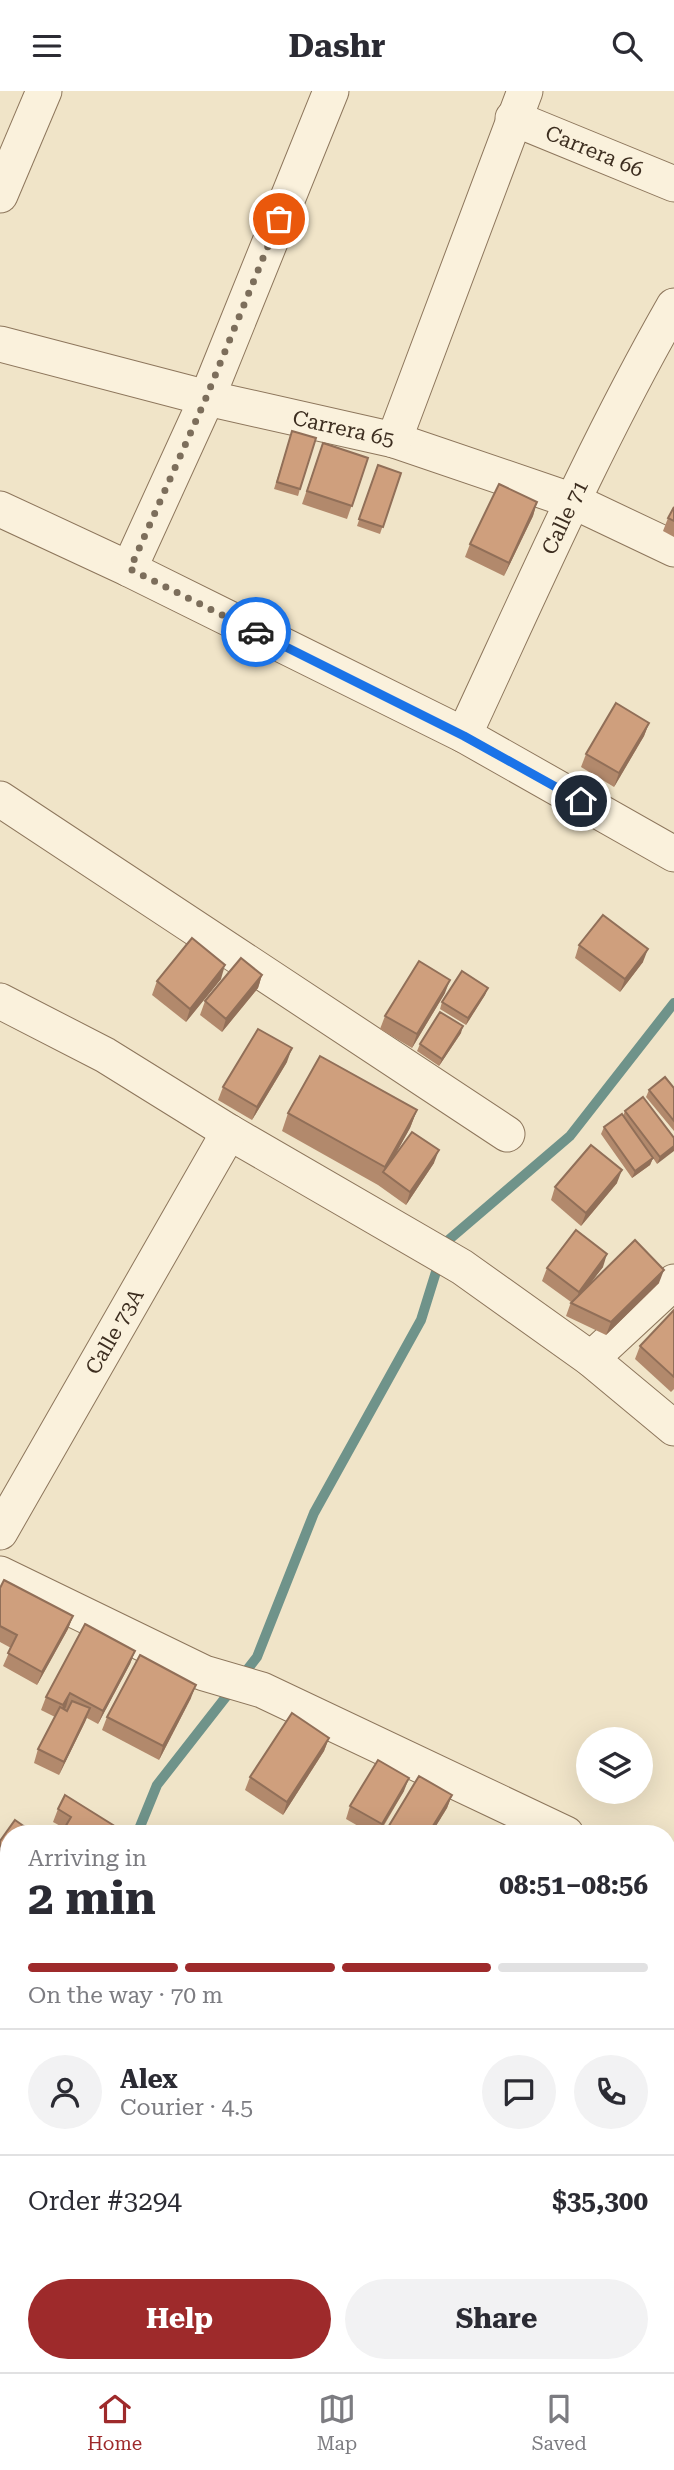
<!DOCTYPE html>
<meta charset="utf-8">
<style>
body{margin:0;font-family:"Roboto Serif",serif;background:#f2f2f3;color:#2b2b33;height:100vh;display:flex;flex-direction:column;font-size:26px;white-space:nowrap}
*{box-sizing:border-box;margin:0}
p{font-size:23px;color:#7c7c81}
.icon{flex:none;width:38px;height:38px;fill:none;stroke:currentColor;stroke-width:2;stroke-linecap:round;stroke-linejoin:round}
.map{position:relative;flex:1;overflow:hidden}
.sheet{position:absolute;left:0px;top:1734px;width:676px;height:548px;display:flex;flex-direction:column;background:#fff;border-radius:28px 28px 0 0;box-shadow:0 7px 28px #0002}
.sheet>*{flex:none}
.tools{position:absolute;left:576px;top:1636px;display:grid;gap:14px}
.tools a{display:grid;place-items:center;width:77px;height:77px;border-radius:50%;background:#fff;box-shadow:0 7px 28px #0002;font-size:35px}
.pin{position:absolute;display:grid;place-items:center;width:60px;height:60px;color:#fff;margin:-30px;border:4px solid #fff;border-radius:50%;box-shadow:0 2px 7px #0007}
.courier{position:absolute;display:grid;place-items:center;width:70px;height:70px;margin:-35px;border:5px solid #1a73e8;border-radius:50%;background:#fff;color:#222;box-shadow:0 2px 9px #0007}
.summary em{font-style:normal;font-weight:700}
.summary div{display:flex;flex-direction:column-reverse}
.summary{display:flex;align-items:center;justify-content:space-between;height:119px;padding:0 28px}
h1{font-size:46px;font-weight:700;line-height:52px}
.bar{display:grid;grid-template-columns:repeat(4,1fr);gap:10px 7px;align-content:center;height:84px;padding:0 28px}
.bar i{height:9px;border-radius:5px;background:#e1e1e2}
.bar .current{background:#9e2a2b}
.bar p{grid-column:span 4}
.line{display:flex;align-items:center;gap:18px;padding:0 28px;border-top:2px solid #e1e1e2}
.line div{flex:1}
.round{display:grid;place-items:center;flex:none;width:74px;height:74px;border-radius:37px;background:#f2f2f3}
.button{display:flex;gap:14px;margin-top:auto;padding:14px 28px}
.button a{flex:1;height:80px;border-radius:42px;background:#9e2a2b;color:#fff;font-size:28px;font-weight:700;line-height:80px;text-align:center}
.button a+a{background:#f2f2f3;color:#2b2b33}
header{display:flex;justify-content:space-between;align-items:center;height:91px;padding:0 28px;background:#fff;font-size:32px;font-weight:700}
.tabs{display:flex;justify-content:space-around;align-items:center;height:98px;border-top:2px solid #e1e1e2;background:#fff;font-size:19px;color:#7c7c81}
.tabs a{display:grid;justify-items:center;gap:4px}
.tabs .current{color:#9e2a2b}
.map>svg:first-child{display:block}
</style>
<header><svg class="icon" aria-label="menu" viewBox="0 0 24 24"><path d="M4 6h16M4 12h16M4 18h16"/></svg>Dashr<svg class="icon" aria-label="search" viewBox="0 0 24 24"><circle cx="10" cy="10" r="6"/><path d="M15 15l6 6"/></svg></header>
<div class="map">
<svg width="674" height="2281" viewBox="0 0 674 2281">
<rect width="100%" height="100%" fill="#f0e4c8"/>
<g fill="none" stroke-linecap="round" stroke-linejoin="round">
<!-- stream -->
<g stroke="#6f938a" stroke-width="10">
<path d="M137,1743L157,1694L257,1566L314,1422L421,1229L445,1152L570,1045L674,912"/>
<path d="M0,2040L9,2030"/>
</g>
<!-- minor casing -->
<g stroke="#8d765c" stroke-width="37">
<g id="minor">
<path id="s1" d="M513,27L674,93"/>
<path d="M0,104L44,0"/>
<path id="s2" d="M0,253L207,307L394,349L573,410L674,458"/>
<path d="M394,349L525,0"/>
<path d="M0,418L129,478L464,644L674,763"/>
<path d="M129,478L207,307L331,0"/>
<path id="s3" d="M464,644C531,500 595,353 674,215"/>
<path d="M0,708L507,1043"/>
<path d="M0,910L105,964L229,1041L462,1176L591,1268L674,1337"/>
<path d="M591,1268L674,1191"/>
<path id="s4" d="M0,1441L229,1041"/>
<path d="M0,1483L204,1582L262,1599L566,1743"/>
<path d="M667,1794L674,1798"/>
<path d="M0,1852L9,1857"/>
<path d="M667,1917L674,1913"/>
<path d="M0,2281L15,2273"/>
</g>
</g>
<!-- minor -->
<use href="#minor" stroke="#faf1dc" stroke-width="35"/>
</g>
<!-- wall -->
<g fill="#b2896c">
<path d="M290,347L300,398L298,405L274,398Z"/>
<path d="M323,352L368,367L347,428L302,413Z"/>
<path d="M378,374L401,382L380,443L357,435Z"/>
<path d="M537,411L533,425L504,485L465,466L470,453Z"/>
<path d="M674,416V446L663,440L668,427Z"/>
<path d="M649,632L644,645L614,696L581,676L586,663Z"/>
<path d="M579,854L643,871L620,901L575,867Z"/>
<path d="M262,884L258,897L222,941L200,924L205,910Z"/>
<path d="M221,888L186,931L152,904L157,890Z"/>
<path d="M488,897L485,904L466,934L440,918L442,911Z"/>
<path d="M445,902L412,957L380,938L385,925Z"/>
<path d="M461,942L439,975L417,960L420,953Z"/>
<path d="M287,971L252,1029L218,1009L223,996Z"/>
<path d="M674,997V1040L646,1006L649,999Z"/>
<path d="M417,1019L410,1037L395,1064L434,1072L406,1114L378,1094L282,1040L288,1022Z"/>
<path d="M625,1020L674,1047L657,1073L653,1067L650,1074L632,1087L601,1043L604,1036L623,1025Z"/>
<path d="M617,1092L581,1135L551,1109L555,1096Z"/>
<path d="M603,1176L590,1192H659L606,1244L566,1225L571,1211L542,1190L547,1177Z"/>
<path d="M674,1219V1298L671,1301L635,1268L640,1255Z"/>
<path d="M0,1497L73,1525L68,1538L37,1594L3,1575L11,1557L0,1551Z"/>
<path d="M135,1560L130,1573L98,1633L87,1627L59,1684L34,1672L38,1658L55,1626L41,1619L46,1606Z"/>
<path d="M191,1607L159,1669L102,1639L107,1626Z"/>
<path d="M329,1647L324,1660L283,1724L245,1699L250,1686Z"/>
<path d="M404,1700L379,1743H372L346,1728L350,1715Z"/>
<path d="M452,1704L447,1717L431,1743H385L387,1738Z"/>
<path d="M58,1718L121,1739L119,1743H61L64,1737L53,1731Z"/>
<path d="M0,1801L9,1832L4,1838L0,1835Z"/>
<path d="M9,2159V2177L4,2171Z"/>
</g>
<!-- shaded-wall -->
<g fill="#916f58">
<path d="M537,411L533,425L504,485L509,472Z"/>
<path d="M649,632L644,645L614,696L619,682Z"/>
<path d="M648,858L643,871L620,901L625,888Z"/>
<path d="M225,874L221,888L186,931L190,918Z"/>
<path d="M262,884L258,897L222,941L226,928Z"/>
<path d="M450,889L445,902L412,957L417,943Z"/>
<path d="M488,897L485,904L466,934L468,927Z"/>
<path d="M463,935L461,942L439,975L442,968Z"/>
<path d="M292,957L287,971L252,1029L257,1016Z"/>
<path d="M417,1019L410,1037L385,1082L383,1081L385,1076Z"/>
<path d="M674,1055V1060L657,1073L660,1066Z"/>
<path d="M439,1059L434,1072L406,1114L410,1101Z"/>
<path d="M653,1067L650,1074L632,1087L635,1080Z"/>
<path d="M622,1079L617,1092L581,1135L586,1122Z"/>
<path d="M607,1163L603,1176L574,1214L579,1201Z"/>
<path d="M664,1179L659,1192L606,1244L611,1231Z"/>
<path d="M73,1525L68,1538L37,1594L42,1581Z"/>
<path d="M135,1560L130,1573L98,1633L103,1620Z"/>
<path d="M196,1594L191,1607L159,1669L163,1655Z"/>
<path d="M70,1602L66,1616L59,1628L63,1614Z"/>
<path d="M90,1617L85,1631L59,1684L64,1671Z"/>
<path d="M329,1647L324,1660L283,1724L287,1711Z"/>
<path d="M409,1687L404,1700L378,1743L382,1733Z"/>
<path d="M452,1704L447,1717L431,1743H428Z"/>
<path d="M9,1780V1787L0,1799V1793Z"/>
<path d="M9,2248V2258L0,2263V2253Z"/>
</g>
<!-- building -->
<g fill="#cf9f7d" stroke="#916f58" stroke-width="2">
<path d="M292,340L316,347L300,398L277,391Z"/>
<path d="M323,352L368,367L352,415L307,400Z"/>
<path d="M378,374L401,382L383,436L359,428Z"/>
<path d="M499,393L537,411L509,472L470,453Z"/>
<path d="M674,416V430L668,427Z"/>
<path d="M616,612L649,632L619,682L586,663Z"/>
<path d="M603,824L648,858L625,888L579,854Z"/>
<path d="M192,847L225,874L190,918L157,890Z"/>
<path d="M241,867L262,884L226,928L205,910Z"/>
<path d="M419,870L450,889L417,943L385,925Z"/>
<path d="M462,880L488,897L468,927L442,911Z"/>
<path d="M440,921L463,935L442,968L420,953Z"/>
<path d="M258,938L292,957L257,1016L223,996Z"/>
<path d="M320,965L417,1019L385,1076L288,1022Z"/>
<path d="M665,986L674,997V1030L649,999Z"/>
<path d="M643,1006L674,1047V1055L660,1066L625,1020Z"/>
<path d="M622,1023L653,1067L635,1080L604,1036Z"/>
<path d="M412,1041L439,1059L410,1101L383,1081Z"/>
<path d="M591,1054L622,1079L586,1122L555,1096Z"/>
<path d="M576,1139L607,1163L579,1201L547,1177Z"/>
<path d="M635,1149L664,1179L611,1231L571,1212Z"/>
<path d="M674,1219V1286L640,1255Z"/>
<path d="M4,1489L73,1525L42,1581L8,1562L17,1544L0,1535V1497Z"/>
<path d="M85,1533L135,1560L103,1620L70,1602L63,1614L46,1606Z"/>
<path d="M140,1564L196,1594L163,1655L107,1626Z"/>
<path d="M72,1610L90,1617L64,1671L38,1658L60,1616L67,1620Z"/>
<path d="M292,1622L329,1647L287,1711L250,1686Z"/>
<path d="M378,1669L409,1687L382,1733L350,1715Z"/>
<path d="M419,1685L452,1704L428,1743H394L387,1738Z"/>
<path d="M65,1704L121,1739L118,1743H61L71,1726L58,1718Z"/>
<path d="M15,1729L35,1743H9V1780L0,1793V1750Z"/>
<path d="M546,1738L552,1743H542Z"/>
<path d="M9,1788V1828L7,1831L0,1827V1801Z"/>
<path d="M9,2187V2212L0,2196V2192Z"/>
<path d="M0,2196L9,2212V2248L0,2253Z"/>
</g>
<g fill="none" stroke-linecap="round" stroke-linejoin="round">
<!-- done -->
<path stroke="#7c6e5b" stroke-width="7" stroke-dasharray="0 12.6" d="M256,541L130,478L206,307L279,128"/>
<!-- route -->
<path stroke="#1a73e8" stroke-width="9" d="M256,541L464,645L581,710"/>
</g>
<g text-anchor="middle" stroke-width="6" stroke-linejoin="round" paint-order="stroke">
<!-- street labels -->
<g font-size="21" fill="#3d2e20" stroke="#f7eed8">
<text dy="7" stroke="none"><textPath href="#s1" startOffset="88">Carrera 66</textPath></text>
<text dy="7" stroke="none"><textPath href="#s2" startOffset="354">Carrera 65</textPath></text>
<text dy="7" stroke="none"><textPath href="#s3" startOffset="240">Calle 71</textPath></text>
<text dy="7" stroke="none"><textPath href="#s4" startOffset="231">Calle 73A</textPath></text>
</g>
</g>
</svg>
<div class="tools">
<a><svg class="icon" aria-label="layers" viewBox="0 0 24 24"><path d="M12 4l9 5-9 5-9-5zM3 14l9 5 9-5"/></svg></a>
</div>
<div class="pin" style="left:279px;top:128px;background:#ea580c"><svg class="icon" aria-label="bag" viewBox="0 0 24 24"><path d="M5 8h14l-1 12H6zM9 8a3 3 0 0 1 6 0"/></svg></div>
<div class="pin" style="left:581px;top:710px;background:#1f2937"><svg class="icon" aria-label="home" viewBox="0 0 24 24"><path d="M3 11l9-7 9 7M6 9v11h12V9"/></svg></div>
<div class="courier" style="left:256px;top:541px"><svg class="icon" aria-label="car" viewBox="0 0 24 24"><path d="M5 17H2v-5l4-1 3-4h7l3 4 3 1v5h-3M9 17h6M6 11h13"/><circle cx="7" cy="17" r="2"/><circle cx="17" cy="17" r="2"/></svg></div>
<section class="sheet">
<div class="summary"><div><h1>2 min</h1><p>Arriving in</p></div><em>08:51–08:56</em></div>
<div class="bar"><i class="current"></i><i class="current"></i><i class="current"></i><i></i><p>On the way · 70 m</p></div>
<div class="line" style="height:126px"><a class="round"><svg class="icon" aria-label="person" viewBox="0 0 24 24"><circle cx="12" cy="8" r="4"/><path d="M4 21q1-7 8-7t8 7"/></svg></a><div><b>Alex</b><p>Courier · 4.5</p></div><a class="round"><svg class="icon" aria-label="chat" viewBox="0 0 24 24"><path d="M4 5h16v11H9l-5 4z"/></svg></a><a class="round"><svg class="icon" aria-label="phone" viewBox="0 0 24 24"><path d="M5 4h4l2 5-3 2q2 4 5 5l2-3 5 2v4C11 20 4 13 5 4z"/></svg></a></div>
<div class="line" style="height:91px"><div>Order #3294</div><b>$35,300</b></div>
<div class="button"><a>Help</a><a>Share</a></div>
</section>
</div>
<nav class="tabs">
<a class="current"><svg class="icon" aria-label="home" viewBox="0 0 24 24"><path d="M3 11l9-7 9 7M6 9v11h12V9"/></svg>Home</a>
<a><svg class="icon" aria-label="map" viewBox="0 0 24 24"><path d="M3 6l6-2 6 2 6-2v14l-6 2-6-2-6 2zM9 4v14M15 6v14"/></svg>Map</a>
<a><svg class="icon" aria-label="saved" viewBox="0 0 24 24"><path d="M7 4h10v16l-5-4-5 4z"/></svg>Saved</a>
</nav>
